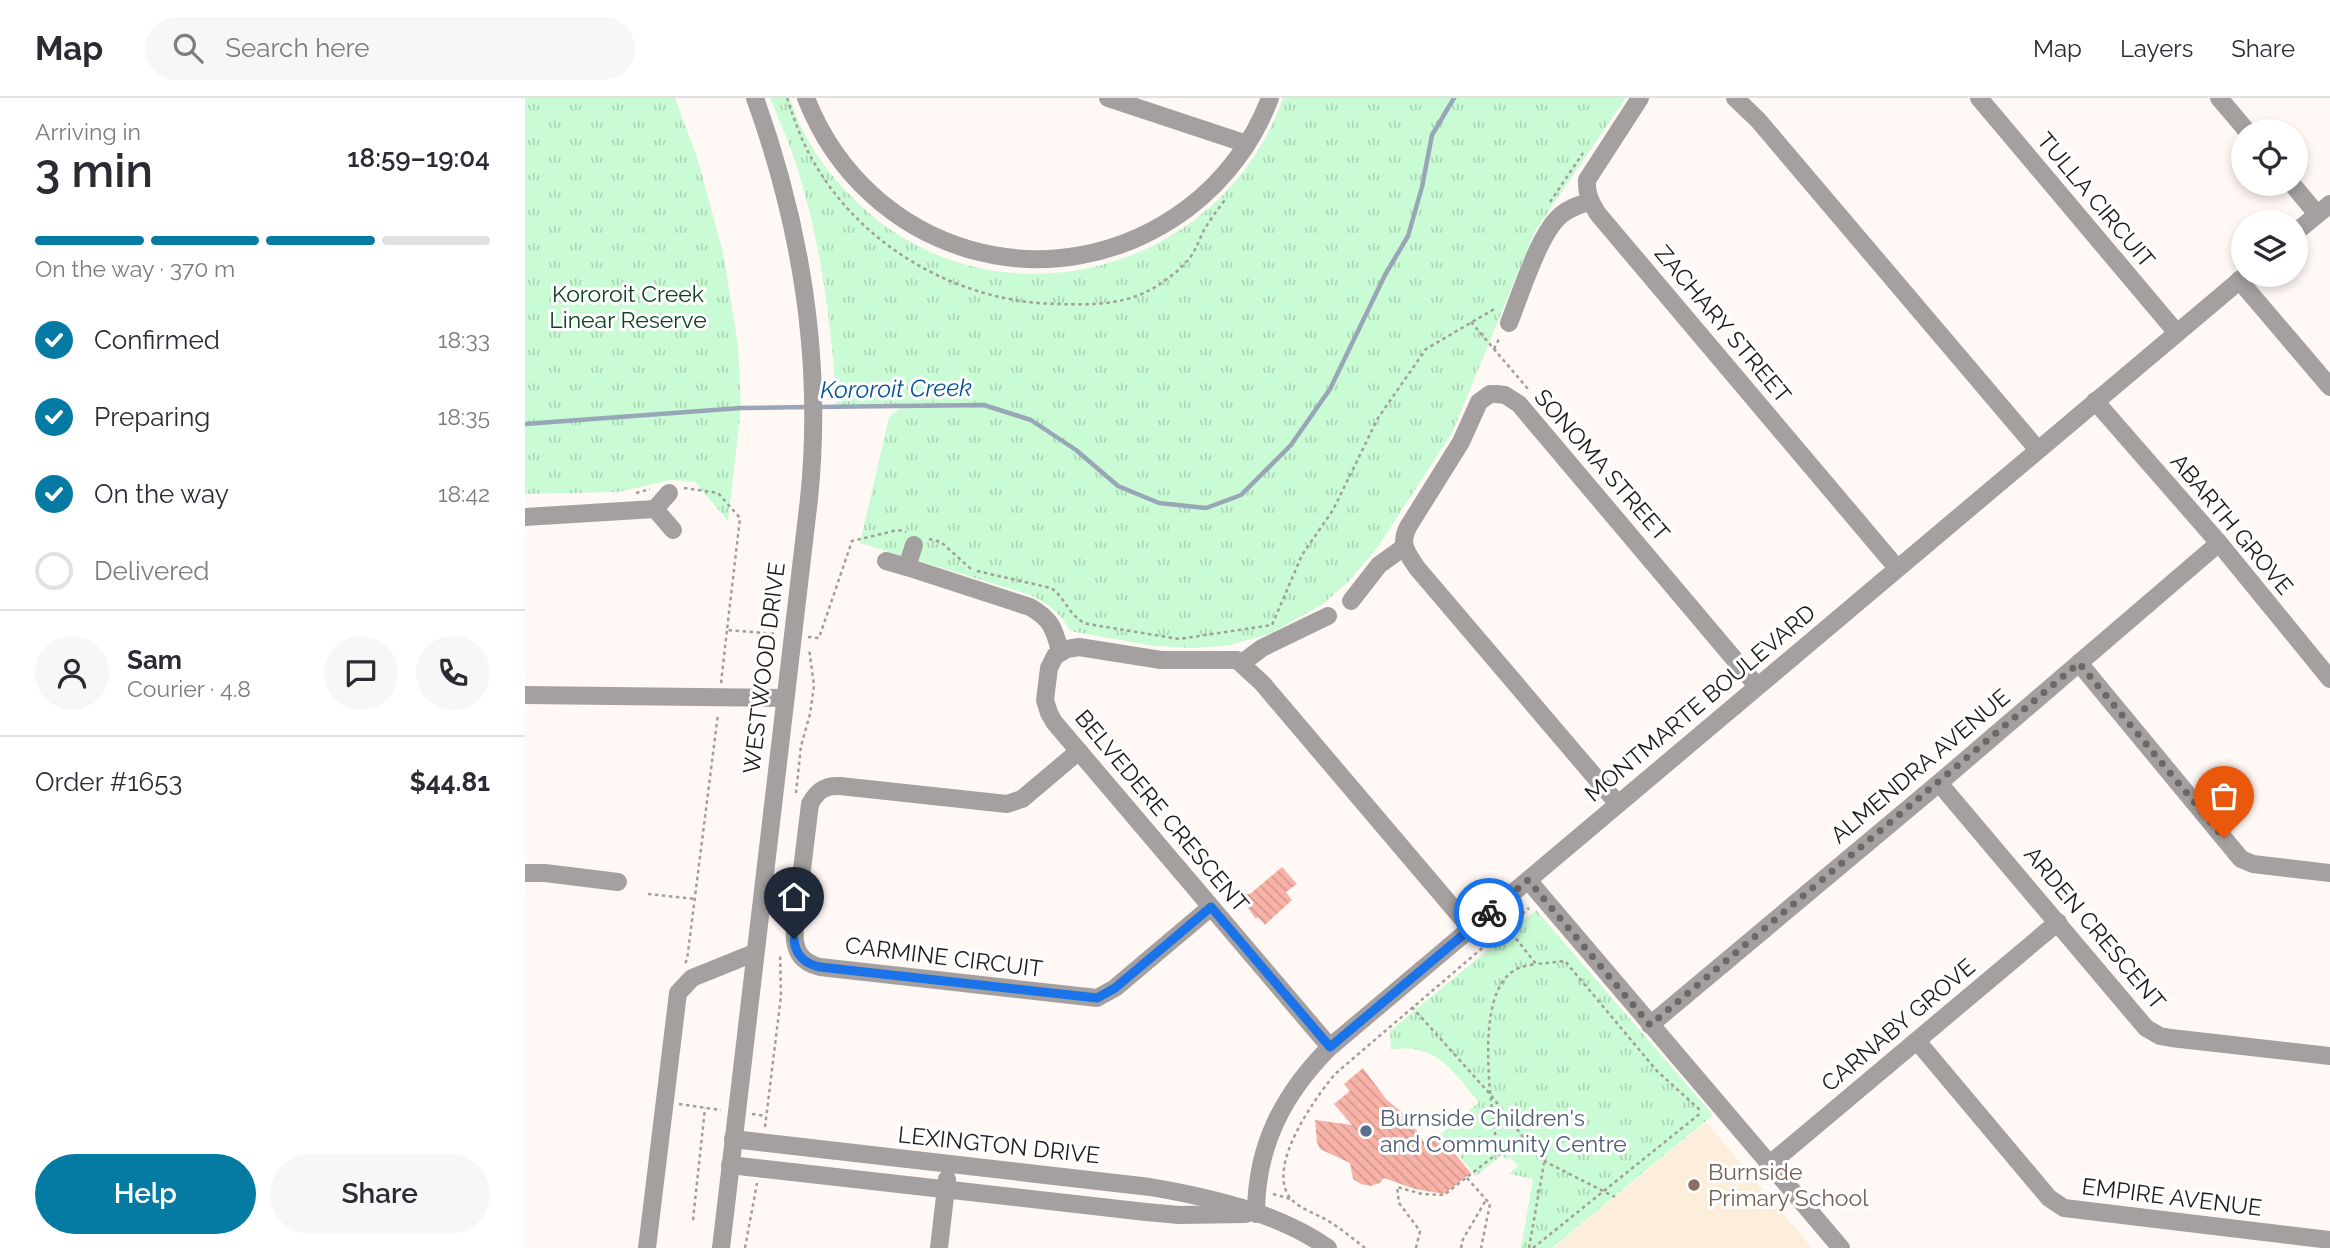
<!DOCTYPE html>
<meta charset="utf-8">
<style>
body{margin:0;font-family:Raleway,sans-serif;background:#f7f7f7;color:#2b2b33;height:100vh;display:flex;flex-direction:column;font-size:26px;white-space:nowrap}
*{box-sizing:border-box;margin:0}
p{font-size:23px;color:#7c7c81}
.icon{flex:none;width:38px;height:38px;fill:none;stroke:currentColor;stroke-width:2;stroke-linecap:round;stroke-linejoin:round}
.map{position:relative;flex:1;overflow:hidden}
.details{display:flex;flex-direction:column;background:#fff;width:525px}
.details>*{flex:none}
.fabs{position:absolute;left:1706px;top:21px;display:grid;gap:14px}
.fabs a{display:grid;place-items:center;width:77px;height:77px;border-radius:50%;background:#fff;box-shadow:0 4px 10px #0003;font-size:35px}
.pin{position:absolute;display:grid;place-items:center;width:60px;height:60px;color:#fff;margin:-72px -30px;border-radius:50% 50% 50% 0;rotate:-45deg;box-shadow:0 0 7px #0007}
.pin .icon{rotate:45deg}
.courier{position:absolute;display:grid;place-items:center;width:70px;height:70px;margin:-35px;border:5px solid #1a73e8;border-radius:50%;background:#fff;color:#222;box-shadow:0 2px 9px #0007}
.head em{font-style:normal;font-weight:600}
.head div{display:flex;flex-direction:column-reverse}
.head{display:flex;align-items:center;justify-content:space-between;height:119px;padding:0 35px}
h1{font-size:46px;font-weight:600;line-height:52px}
.bar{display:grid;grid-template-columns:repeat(4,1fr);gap:10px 7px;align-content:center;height:84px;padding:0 35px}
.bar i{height:9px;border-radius:5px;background:#e1e1e2}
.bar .current{background:#057ba3}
.bar p{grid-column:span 4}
.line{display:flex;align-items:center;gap:18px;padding:0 35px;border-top:2px solid #e1e1e2}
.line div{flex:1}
.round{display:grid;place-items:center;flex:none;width:74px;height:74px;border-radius:37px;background:#f7f7f7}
ol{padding:0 35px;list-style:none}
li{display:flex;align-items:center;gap:21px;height:77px}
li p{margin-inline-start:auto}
li .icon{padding:7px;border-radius:50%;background:#057ba3;color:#fff;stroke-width:4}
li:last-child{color:#7c7c81}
li i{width:38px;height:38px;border:4px solid #e1e1e2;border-radius:50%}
.action{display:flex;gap:14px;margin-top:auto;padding:14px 35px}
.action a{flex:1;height:80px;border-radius:42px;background:#057ba3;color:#fff;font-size:28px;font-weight:600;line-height:80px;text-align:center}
.action a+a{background:#f7f7f7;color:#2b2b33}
header{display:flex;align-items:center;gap:42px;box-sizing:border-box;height:98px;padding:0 35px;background:#fff;border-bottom:2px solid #e1e1e2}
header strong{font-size:33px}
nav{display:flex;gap:38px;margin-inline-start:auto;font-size:24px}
.search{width:490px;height:63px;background:#f7f7f7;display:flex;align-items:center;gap:18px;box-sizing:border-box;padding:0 24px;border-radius:38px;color:#7c7c81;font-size:26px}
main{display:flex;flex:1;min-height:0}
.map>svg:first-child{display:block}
</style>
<header>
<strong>Map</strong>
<div class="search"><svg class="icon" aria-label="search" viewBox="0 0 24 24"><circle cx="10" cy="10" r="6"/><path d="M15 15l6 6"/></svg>Search here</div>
<nav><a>Map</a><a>Layers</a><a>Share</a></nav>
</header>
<main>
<section class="details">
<div class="head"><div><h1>3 min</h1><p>Arriving in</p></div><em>18:59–19:04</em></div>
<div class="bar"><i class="current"></i><i class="current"></i><i class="current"></i><i></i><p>On the way · 370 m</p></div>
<ol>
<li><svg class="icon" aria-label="check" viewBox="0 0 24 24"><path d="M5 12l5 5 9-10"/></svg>Confirmed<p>18:33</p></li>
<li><svg class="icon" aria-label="check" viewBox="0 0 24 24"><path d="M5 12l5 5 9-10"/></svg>Preparing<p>18:35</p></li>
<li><svg class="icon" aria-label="check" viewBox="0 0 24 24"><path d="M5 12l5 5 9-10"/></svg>On the way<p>18:42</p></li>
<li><i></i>Delivered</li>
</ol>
<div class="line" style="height:126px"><a class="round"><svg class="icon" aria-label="person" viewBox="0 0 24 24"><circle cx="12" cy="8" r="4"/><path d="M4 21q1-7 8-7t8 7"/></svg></a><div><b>Sam</b><p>Courier · 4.8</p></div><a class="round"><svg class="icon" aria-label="chat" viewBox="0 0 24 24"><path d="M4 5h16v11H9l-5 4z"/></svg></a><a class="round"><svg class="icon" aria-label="phone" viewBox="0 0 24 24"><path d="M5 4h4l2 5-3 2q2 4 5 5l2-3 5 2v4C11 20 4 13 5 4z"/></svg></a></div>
<div class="line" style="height:91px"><div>Order #1653</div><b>$44.81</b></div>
<div class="action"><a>Help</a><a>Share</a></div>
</section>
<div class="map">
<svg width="1805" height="1150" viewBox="0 0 1805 1150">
<defs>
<pattern id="park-tufts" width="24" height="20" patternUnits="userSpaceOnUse" patternTransform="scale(1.75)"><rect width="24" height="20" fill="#c9fbd4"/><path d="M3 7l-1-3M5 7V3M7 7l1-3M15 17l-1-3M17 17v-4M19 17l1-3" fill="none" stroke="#acd7b5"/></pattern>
<pattern id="building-back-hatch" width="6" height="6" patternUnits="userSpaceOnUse" patternTransform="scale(1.75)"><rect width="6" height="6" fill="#f8b2a7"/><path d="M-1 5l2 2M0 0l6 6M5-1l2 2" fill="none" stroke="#d4988f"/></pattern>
</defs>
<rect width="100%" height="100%" fill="#fff8f5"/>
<!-- education -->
<path fill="#fceeda" d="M1181,1024L1287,1150H1028Z"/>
<!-- park -->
<g fill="url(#park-tufts)">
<path d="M0,0H150L172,59L198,154L213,246L216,310L203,423L170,384L146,382L93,394L0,396Z"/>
<path d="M245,0H265C276,37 299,71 326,98C460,237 695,181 758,0H1101L1010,133L928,333L853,449L823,484L798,506L744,536L705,547L671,550L629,548L545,533C536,515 522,505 505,497L335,445L364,319L380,307L312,308C306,224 296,141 269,60C262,40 253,20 245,0Z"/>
<path d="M1011,812L1188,1017L1027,1150H996L1008,1081L984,1076L993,1068L985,1059L982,1062L977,1057L951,1078L916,1036L954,1004C928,974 911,943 866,952L865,933Z"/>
</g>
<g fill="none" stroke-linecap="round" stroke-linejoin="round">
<!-- stream -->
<g stroke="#98a6b8" stroke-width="4.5">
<path d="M291,309L459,307L506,322L551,352L593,388L634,405L681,410L716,397L766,347L805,291L860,177L883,138L897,89L907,37L929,0"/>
<path d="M0,326L216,310L282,309"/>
</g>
</g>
<!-- building -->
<g fill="url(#building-back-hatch)">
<path d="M757,769L772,786L761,794L767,802L740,827L733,819L731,821L713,796H725Z"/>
<path d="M838,970L861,1001L883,1020L901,1047L913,1036L946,1075L919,1096L890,1091L859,1080L855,1085L846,1088L836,1086L828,1081L825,1065L795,1051L792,1044L790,1022L827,1027L809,1006L825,993L819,986Z"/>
</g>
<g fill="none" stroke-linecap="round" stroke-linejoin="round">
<!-- path -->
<g stroke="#a39e9b" stroke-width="2.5" stroke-dasharray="3.5 3.5" stroke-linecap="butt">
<path d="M262,0C270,24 278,47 291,68C341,152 437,205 534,206C563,207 596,207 623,193C637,186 654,173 664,161C671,152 674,142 679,132C685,122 692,112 700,102"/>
<path d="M1025,104L1058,55"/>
<path d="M946,224L1003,291"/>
<path d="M969,251L975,239"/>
<path d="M159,390L193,395L215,420L202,532L252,536"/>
<path d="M111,395L125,391"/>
<path d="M404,441L416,444L446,471"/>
<path d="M452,473L526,490C541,500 545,521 563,526L654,541L747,527L777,457L808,412L853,320L901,251L971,210"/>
<path d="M283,539L294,540L327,443L373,432L381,434"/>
<path d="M196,585L202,532"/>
<path d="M271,695L276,648L285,616L289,588L284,550"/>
<path d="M123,796L170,801"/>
<path d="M978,824L1011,866L1040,863L1132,973L1175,1012"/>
<path d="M160,865L162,862L193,616"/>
<path d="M887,909L965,996L1015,1061L1090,1099"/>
<path d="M154,1006L196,1012"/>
<path d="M227,1016L241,1018"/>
<path d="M240,1029L256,898L255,855"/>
<path d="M942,1080L965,1106L956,1150"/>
<path d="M748,1096L766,1101"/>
<path d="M168,1122L180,1010"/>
<path d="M220,1150L232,1085"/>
<path d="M840,1150C827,1140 814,1129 800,1121C789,1115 776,1111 767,1102C738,1072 790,1000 810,976L1004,810"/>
<path d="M891,1150L895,1133L874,1105L872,1089L897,1096L919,1097L973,1055C967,1015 947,896 990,872C996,868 1005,867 1011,866"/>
<path d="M936,1150L938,1141L961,1102"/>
<path d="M1004,1150L1019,1065"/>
<path d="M1008,1150L1177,1014"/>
</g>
<!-- minor -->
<g stroke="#a4a0a0" stroke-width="18">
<path d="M281,0C342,156 528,211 663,110C700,82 729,43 745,0"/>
<path d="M583,0L722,46"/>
<path d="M1115,0L1062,82C1061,96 1066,105 1073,116L1372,470"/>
<path d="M1210,0L1233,22L1513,352"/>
<path d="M1454,0L1652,235"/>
<path d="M1694,0L1722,33"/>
<path d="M1767,86L1792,116"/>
<path d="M1771,134L1805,106"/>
<path d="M1714,182L1805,289"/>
<path d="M984,225C995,198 1014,135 1036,117C1044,110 1054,107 1065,103"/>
<path d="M1570,303L1694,445L1805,581"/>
<path d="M144,395L130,411L148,432"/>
<path d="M0,419L130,411"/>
<path d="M361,463L382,469L389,447"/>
<path d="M382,469L505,509C526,521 529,530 535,553"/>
<path d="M826,503L854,467L879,449"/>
<path d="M717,565L737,550L803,518"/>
<path d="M1554,565L1716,761L1728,766L1805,775"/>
<path d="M0,597L259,600"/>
<path d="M554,653L497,701L482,706L315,688C300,687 292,693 285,706L270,829C268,850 274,864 295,869L572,900L590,890L686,809"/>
<path d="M1414,685L1621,930L1635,938L1646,940L1805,958"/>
<path d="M1093,706L892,470C882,455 874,446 883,429L936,344L954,304L965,296H972L980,297L994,306L1232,588"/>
<path d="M0,775H20L93,784"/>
<path d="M1003,782L1316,1150"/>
<path d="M1125,927L1414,685L1694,445"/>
<path d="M1392,943L1524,1100L1539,1110L1805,1142"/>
<path d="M805,949L529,624L524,615L520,602L524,570L530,558L542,551L554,549L636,562H712L737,585L946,831"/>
<path d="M208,1041L625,1089C684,1099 754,1115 803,1150"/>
<path d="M1245,1066L1533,824"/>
<path d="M205,1067L621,1114L654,1117L721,1116"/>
<path d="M731,1116C731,1048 758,996 805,949L1721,177"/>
<path d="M122,1150L153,895L167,880L229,855"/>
<path d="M196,1150L284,401C298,265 276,128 230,0"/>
<path d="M414,1150L422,1081"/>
</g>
</g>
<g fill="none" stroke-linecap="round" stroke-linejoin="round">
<!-- done -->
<path stroke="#6d6867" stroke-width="7" stroke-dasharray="0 12.6" d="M964,815L1003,782L1125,927L1554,565L1699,740"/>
<!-- route -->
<path stroke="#1a73e8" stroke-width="9" d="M269,841C270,857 280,866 295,869L572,900L590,890L686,809L805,949L964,815"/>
</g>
<!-- markers -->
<circle fill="#5c6f8a" stroke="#fff" stroke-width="2.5" cx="841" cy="1033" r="7"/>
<circle fill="#8d6e63" stroke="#fff" stroke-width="2.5" cx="1169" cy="1087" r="7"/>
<g text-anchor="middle" stroke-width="6" stroke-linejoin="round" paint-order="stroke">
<!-- street labels -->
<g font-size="23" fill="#1e1b1a" stroke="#fff">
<text transform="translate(1571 102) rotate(50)" y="8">TULLA CIRCUIT</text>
<text transform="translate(1198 226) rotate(50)" y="8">ZACHARY STREET</text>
<text transform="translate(1077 367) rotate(49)" y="8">SONOMA STREET</text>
<text transform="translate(1707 426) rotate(50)" y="8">ABARTH GROVE</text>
<text transform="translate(239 570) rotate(-83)" y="8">WESTWOOD DRIVE</text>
<text transform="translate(1175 605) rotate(-40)" y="8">MONTMARTE BOULEVARD</text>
<text transform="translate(1395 668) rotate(-40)" y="8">ALMENDRA AVENUE</text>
<text transform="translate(637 713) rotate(50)" y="8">BELVEDERE CRESCENT</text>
<text transform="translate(1570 830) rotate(50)" y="8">ARDEN CRESCENT</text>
<text transform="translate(419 859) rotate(7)" y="8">CARMINE CIRCUIT</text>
<text transform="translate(1373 927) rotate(-40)" y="8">CARNABY GROVE</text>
<text transform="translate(474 1047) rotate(6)" y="8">LEXINGTON DRIVE</text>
<text transform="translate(1647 1099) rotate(7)" y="8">EMPIRE AVENUE</text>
</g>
<!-- park labels -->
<g font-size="23" fill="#0d4320" stroke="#fff">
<text x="103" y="204">Kororoit Creek<tspan x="103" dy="26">Linear Reserve</tspan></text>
</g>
<!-- service labels -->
<g font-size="23" fill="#4e5e75" stroke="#fff" text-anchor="start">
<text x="855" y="1028">Burnside Children's<tspan x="855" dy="26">and Community Centre</tspan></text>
</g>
<!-- education labels -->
<g font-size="23" fill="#785e54" stroke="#fff" text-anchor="start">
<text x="1183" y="1082">Burnside<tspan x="1183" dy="26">Primary School</tspan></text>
</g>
<!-- water labels -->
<g font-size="24" font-style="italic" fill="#075199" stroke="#fff">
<text transform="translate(371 291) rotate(-1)" y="8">Kororoit Creek</text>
</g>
</g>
</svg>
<div class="fabs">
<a><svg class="icon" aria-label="locate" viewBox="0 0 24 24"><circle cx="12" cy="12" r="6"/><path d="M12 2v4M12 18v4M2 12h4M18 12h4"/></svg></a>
<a><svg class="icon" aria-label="layers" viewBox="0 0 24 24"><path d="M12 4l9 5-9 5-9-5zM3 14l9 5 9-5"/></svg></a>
</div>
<div class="pin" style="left:1699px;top:740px;background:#ea580c"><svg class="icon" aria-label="bag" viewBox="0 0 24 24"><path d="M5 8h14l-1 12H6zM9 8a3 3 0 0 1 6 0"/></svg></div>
<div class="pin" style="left:269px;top:841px;background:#1f2937"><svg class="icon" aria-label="home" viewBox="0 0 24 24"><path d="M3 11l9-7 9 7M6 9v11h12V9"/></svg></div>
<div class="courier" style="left:964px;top:815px"><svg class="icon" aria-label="bike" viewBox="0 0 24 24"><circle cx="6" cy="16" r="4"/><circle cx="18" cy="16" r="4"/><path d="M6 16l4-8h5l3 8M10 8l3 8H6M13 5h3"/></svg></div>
</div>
</main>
